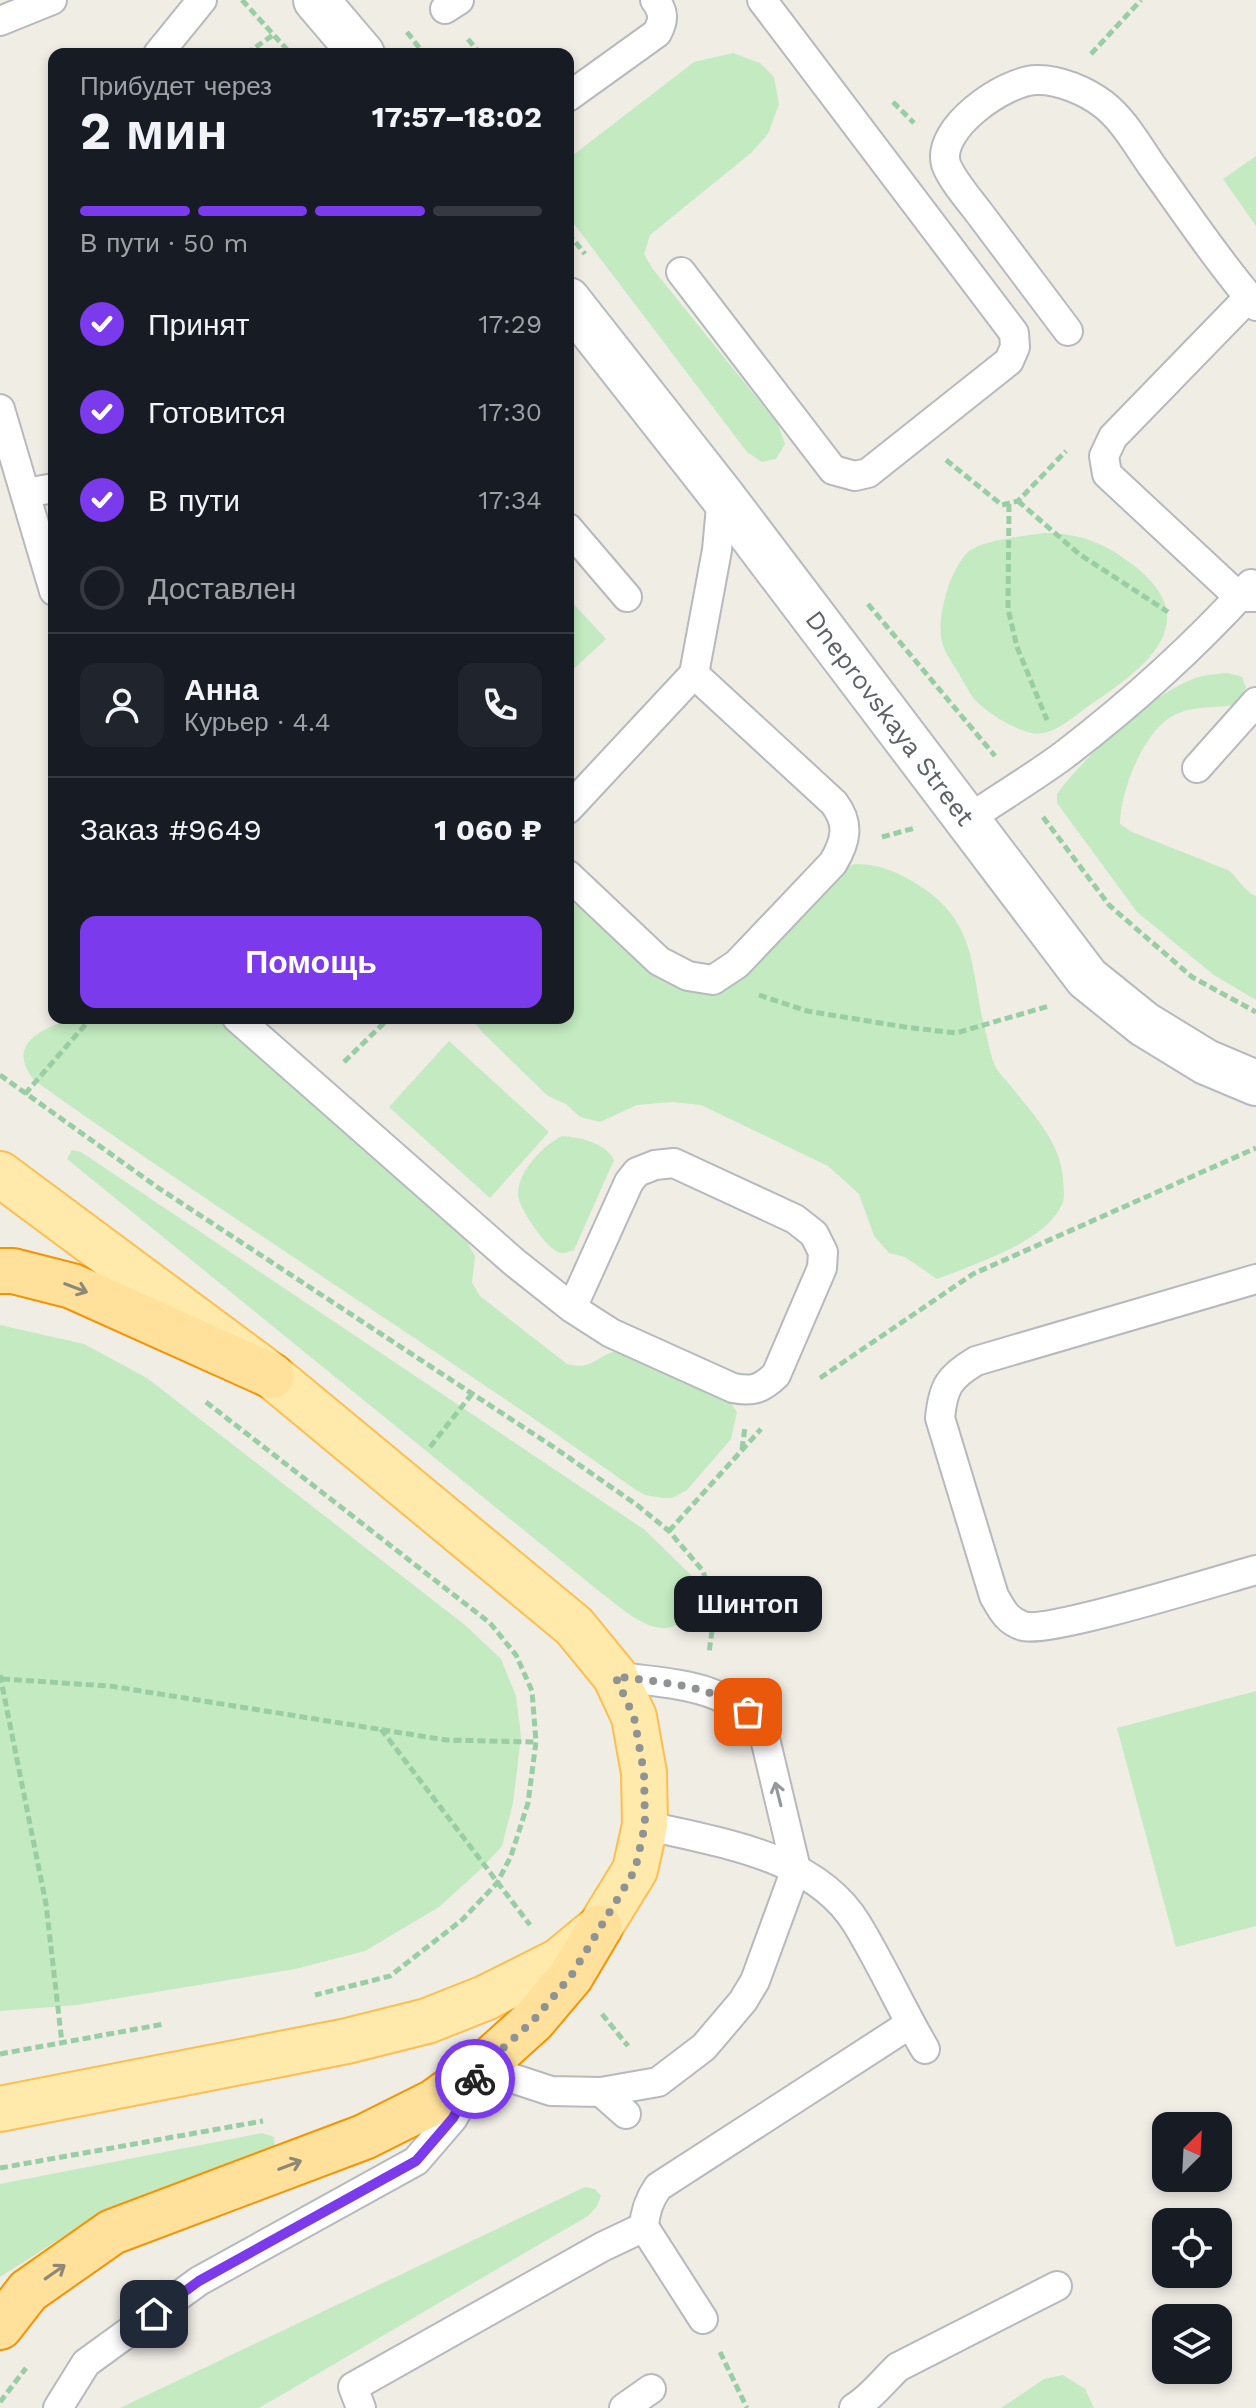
<!DOCTYPE html>
<html lang="ru">
<meta charset="utf-8">
<style>
body{margin:0;font-family:"Work Sans",sans-serif;background:#20242c;color:#f1f3f6;height:100vh;display:flex;flex-direction:column;font-size:30px;white-space:nowrap}
*{box-sizing:border-box;margin:0}
p{font-size:26px;color:#9ea1a6}
.icon{flex:none;width:44px;height:44px;fill:none;stroke:currentColor;stroke-width:2;stroke-linecap:round;stroke-linejoin:round}
.map{position:relative;flex:1;overflow:hidden}
.sheet{position:absolute;left:48px;top:48px;width:526px;height:976px;display:flex;flex-direction:column;background:#171b24;border-radius:16px;box-shadow:0 4px 12px #0003}
.sheet>*{flex:none}
.needle{width:52px;rotate:24deg}
.controls{position:absolute;left:1152px;top:2112px;display:grid;gap:16px}
.controls a{display:grid;place-items:center;width:80px;height:80px;border-radius:16px;background:#171b24;box-shadow:0 4px 12px #0003;font-size:40px}
.pin{position:absolute;display:grid;place-items:center;width:68px;height:68px;color:#fff;margin:-34px;border-radius:16px;box-shadow:0 4px 12px #0006}
.courier{position:absolute;display:grid;place-items:center;width:80px;height:80px;margin:-40px;border:6px solid #7c3aed;border-radius:50%;background:#fff;color:#222;box-shadow:0 2px 10px #0007}
.bubble{position:absolute;height:56px;border-radius:16px;background:#171b24;box-shadow:0 4px 12px #0003;font-size:26px;font-weight:700;line-height:56px;text-align:center}
.overview em{font-style:normal;font-weight:700}
.overview div{display:flex;flex-direction:column-reverse}
.overview{display:flex;align-items:center;justify-content:space-between;height:136px;padding:0 32px}
h1{font-size:52px;font-weight:700;line-height:60px}
.bar{display:grid;grid-template-columns:repeat(4,1fr);gap:12px 8px;align-content:center;height:96px;padding:0 32px}
.bar i{height:10px;border-radius:6px;background:#363941}
.bar .active{background:#7c3aed}
.bar p{grid-column:span 4}
.line{display:flex;align-items:center;gap:20px;padding:0 32px;border-top:2px solid #363941}
.line div{flex:1}
.round{display:grid;place-items:center;flex:none;width:84px;height:84px;border-radius:16px;background:#20242c}
ol{padding:0 32px;list-style:none}
li{display:flex;align-items:center;gap:24px;height:88px}
li p{margin-inline-start:auto}
li .icon{padding:8px;border-radius:50%;background:#7c3aed;color:#fff;stroke-width:4}
li:last-child{color:#9ea1a6}
li i{width:44px;height:44px;border:4px solid #363941;border-radius:50%}
.cta{display:flex;gap:16px;margin-top:auto;padding:16px 32px}
.cta a{flex:1;height:92px;border-radius:16px;background:#7c3aed;color:#fff;font-size:32px;font-weight:700;line-height:92px;text-align:center}
.map>svg:first-child{display:block}
</style>
<div class="map">
<svg width="1256" height="2408" viewBox="0 0 1256 2408">
<rect width="100%" height="100%" fill="#f0ede5"/>
<!-- green -->
<g fill="#c3eac0">
<path d="M733,53L760,63L774,77L779,104L768,134L751,153L650,235L644,254L652,268L778,424L785,444L776,459L762,462L747,452L568,216V159L694,62Z"/>
<path d="M1256,156V226L1223,179Z"/>
<path d="M1044,533C1080,533 1104,543 1132,564C1208,622 1145,668 1090,705C1074,716 1053,737 1032,733C1013,729 989,714 975,700C968,691 962,678 956,669C951,661 944,651 942,642C936,618 950,569 968,552C981,540 1025,536 1044,533Z"/>
<path d="M568,598L606,639L568,674Z"/>
<path d="M1228,673L1242,677L1246,688L1234,705C1217,708 1194,706 1179,713C1145,725 1120,791 1120,824L1132,832L1228,870C1239,878 1243,891 1256,896V1000L1214,975L1137,912L1068,818L1057,803V794C1083,758 1158,686 1203,676C1211,674 1220,674 1228,673Z"/>
<path d="M855,864C879,864 896,871 917,884C981,924 969,972 987,1037C989,1046 991,1057 995,1066C998,1072 1005,1079 1010,1085C1032,1113 1060,1141 1063,1178C1063,1186 1065,1195 1063,1202C1048,1242 974,1264 937,1279L905,1257L889,1253L874,1236L859,1194L828,1166L701,1105L672,1102L637,1105L600,1122L580,1117L566,1104L548,1096L482,1032L472,1018H568V908L573,904L582,906L666,982C686,993 703,996 724,989L844,868Z"/>
<path d="M75,1018H219L465,1238L475,1256L472,1283L480,1296L567,1364C593,1371 595,1356 617,1351L730,1402L737,1412L731,1439L687,1490L672,1498H663L645,1495L636,1490C439,1350 233,1221 35,1081C4,1044 42,1028 75,1018Z"/>
<path d="M449,1041L549,1132L490,1198L389,1107Z"/>
<path d="M562,1136C579,1137 606,1143 614,1160L574,1250C568,1252 562,1255 556,1251C545,1245 523,1213 519,1200C513,1176 542,1146 562,1136Z"/>
<path d="M72,1150L81,1152L645,1530L696,1580C697,1597 698,1608 684,1620C657,1644 622,1608 600,1592L67,1159Z"/>
<path d="M0,1325L84,1344L147,1378L465,1625L501,1659L516,1696L521,1736L513,1803L502,1846L482,1868L439,1907L365,1951L295,1969L77,2005L0,2011Z"/>
<path d="M1256,1691V1926L1176,1947L1117,1728Z"/>
<path d="M262,2133L274,2137L275,2150L88,2221L0,2277V2184Z"/>
<path d="M585,2187L595,2189L601,2196L597,2206L588,2216L259,2408H120Z"/>
<path d="M1063,2375L1085,2389L1094,2408H1001L1044,2379Z"/>
</g>
<g fill="none" stroke-linecap="round" stroke-linejoin="round">
<!-- service casing -->
<g stroke="#b6b9bd" stroke-width="32">
<g id="service">
<path d="M445,9L459,0"/>
<path d="M0,21L52,0"/>
<path d="M158,54L202,0"/>
<path d="M568,97L657,33C664,20 664,12 655,0"/>
<path d="M681,272L833,470L855,476L868,473L1009,361L1015,347L1014,333L762,0"/>
<path d="M1256,306L1249,297L1113,437L1104,456L1107,474L1239,597H1256"/>
<path d="M1068,331C1039,292 1009,253 980,214C971,202 951,179 946,164C936,128 1005,81 1036,80C1058,79 1086,91 1103,104C1123,119 1138,146 1152,166C1184,210 1214,256 1249,297"/>
<path d="M0,409L54,591"/>
<path d="M26,493L54,488"/>
<path d="M568,528L627,597"/>
<path d="M1197,768L1256,702"/>
<path d="M568,809L694,674L717,550L722,496"/>
<path d="M967,820C999,798 1033,778 1064,755C1132,703 1194,647 1251,584"/>
<path d="M568,875L659,961L688,976L713,980L737,964L833,863C846,841 850,824 834,803L694,674"/>
<path d="M237,1018L514,1262L572,1308L611,1333L733,1388C753,1392 761,1389 776,1375L822,1268L823,1252L814,1234L795,1219L674,1163L655,1165L637,1172L629,1182L572,1308"/>
<path d="M1256,1279L976,1361C949,1377 943,1387 940,1418L994,1596C1002,1610 1007,1621 1023,1626C1047,1634 1220,1580 1256,1570"/>
<path d="M645,1825C718,1843 814,1854 857,1924C882,1965 901,2008 925,2049"/>
<path d="M601,2092L626,2114"/>
<path d="M703,2319L644,2227C645,2211 649,2200 658,2187L910,2024"/>
<path d="M58,2408L86,2363L199,2281L416,2161L453,2118L481,2068L551,2091L601,2092L658,2082L704,2047L743,2001L755,1981L796,1869L763,1730C724,1682 672,1685 615,1676"/>
<path d="M361,2408L353,2387L602,2247L644,2227"/>
<path d="M624,2408L651,2389"/>
<path d="M854,2408C872,2397 883,2381 898,2367L1057,2286"/>
</g>
</g>
<!-- secondary casing -->
<g stroke="#b6bbc0" stroke-width="48">
<g id="secondary">
<path d="M316,0L362,54"/>
<path d="M568,300L722,496L1087,978L1144,1024L1206,1062L1256,1083"/>
</g>
</g>
<!-- primary casing -->
<g stroke="#fdbe51" stroke-width="48">
<path id="primary" d="M0,1174L272,1376L574,1626L615,1676L634,1717L644,1773L645,1825L635,1870L600,1927L559,1961L485,1998L427,2021L347,2041L0,2109"/>
</g>
<!-- trunk casing -->
<g stroke="#f59300" stroke-width="48">
<g id="trunk">
<path d="M0,1271H13L72,1286L272,1376"/>
<path d="M0,2327L28,2291L112,2232L364,2137L434,2102L481,2068L533,2021L571,1976L600,1927"/>
</g>
</g>
<!-- path -->
<g stroke="#99cea4" stroke-width="5" stroke-dasharray="8 4" stroke-linecap="butt">
<path d="M242,0L291,54"/>
<path d="M407,32L424,54"/>
<path d="M468,39L480,54"/>
<path d="M246,54L273,35"/>
<path d="M1091,54L1141,0"/>
<path d="M893,102L914,123"/>
<path d="M568,233L585,254"/>
<path d="M946,460L1002,505L1018,501L1066,451"/>
<path d="M1018,501L1079,554L1168,612"/>
<path d="M1009,504L1008,609L1017,647L1047,720"/>
<path d="M868,604L995,756"/>
<path d="M1043,817L1109,905L1192,977L1256,1012"/>
<path d="M882,837L915,828"/>
<path d="M759,995L807,1011L905,1027L956,1033L1049,1006"/>
<path d="M344,1062L389,1018"/>
<path d="M0,1075L160,1189L555,1448L637,1505L669,1531L703,1571L715,1609L709,1653"/>
<path d="M25,1094L91,1018"/>
<path d="M820,1378L973,1274L1256,1148"/>
<path d="M206,1402L490,1623L516,1655L532,1691L536,1742L528,1803L511,1856L497,1883L462,1920L390,1976L315,1995"/>
<path d="M430,1447L471,1395"/>
<path d="M742,1449L745,1427"/>
<path d="M669,1531L761,1429"/>
<path d="M0,1675L46,1904L62,2043"/>
<path d="M2,1679L110,1686L446,1740L536,1742"/>
<path d="M381,1729L530,1925"/>
<path d="M602,2014L628,2046"/>
<path d="M0,2054L164,2024"/>
<path d="M0,2168L263,2121"/>
<path d="M720,2352L747,2408"/>
<path d="M0,2402L26,2368"/>
</g>
<!-- service -->
<use href="#service" stroke="#fff" stroke-width="28"/>
<!-- secondary -->
<use href="#secondary" stroke="#fff" stroke-width="44"/>
<!-- primary -->
<use href="#primary" stroke="#ffeaab" stroke-width="44"/>
<!-- trunk -->
<use href="#trunk" stroke="#ffe19c" stroke-width="44"/>
</g>
<!-- one-way arrows -->
<defs><path id="oneway-shaft" d="M-6 0H5M1.5-3L5.5 0L1.5 3" fill="none" stroke-width="1.6" stroke-linecap="round" stroke-linejoin="round" transform="scale(2)"/></defs>
<g stroke="#8e8877">
<use href="#oneway-shaft" transform="translate(76 1288) rotate(21)"/>
<use href="#oneway-shaft" transform="translate(290 2165) rotate(-21)"/>
<use href="#oneway-shaft" transform="translate(55 2272) rotate(-35)"/>
</g>
<use stroke="#96999c" href="#oneway-shaft" transform="translate(778 1794) rotate(-104)"/>
<g fill="none" stroke-linecap="round" stroke-linejoin="round">
<!-- done -->
<path stroke="#909393" stroke-width="8" stroke-dasharray="0 14.4" d="M475,2079L481,2068L533,2021L571,1976L635,1870L645,1825L644,1773L634,1717L615,1676C661,1683 709,1684 748,1712"/>
<!-- route -->
<path stroke="#7c3aed" stroke-width="10" d="M154,2314L199,2281L416,2161L453,2118L475,2079"/>
</g>
<g text-anchor="middle" stroke-width="6" stroke-linejoin="round" paint-order="stroke">
<!-- street labels -->
<g font-size="26" fill="#5d6267" stroke="#fff">
<text transform="translate(890 718) rotate(53)" y="9">Dneprovskaya Street</text>
</g>
</g>
</svg>
<div class="controls">
<a><svg class="needle" viewBox="-14 -14 28 28"><path d="M0-13l5 13h-10z" fill="#e53935"/><path d="M0 13l5-13h-10z" fill="#9ea1a6"/></svg></a>
<a><svg class="icon" aria-label="locate" viewBox="0 0 24 24"><circle cx="12" cy="12" r="6"/><path d="M12 2v4M12 18v4M2 12h4M18 12h4"/></svg></a>
<a><svg class="icon" aria-label="layers" viewBox="0 0 24 24"><path d="M12 4l9 5-9 5-9-5zM3 14l9 5 9-5"/></svg></a>
</div>
<div class="pin" style="left:748px;top:1712px;background:#ea580c"><svg class="icon" aria-label="bag" viewBox="0 0 24 24"><path d="M5 8h14l-1 12H6zM9 8a3 3 0 0 1 6 0"/></svg></div>
<div class="pin" style="left:154px;top:2314px;background:#1f2937"><svg class="icon" aria-label="home" viewBox="0 0 24 24"><path d="M3 11l9-7 9 7M6 9v11h12V9"/></svg></div>
<div class="courier" style="left:475px;top:2079px"><svg class="icon" aria-label="bike" viewBox="0 0 24 24"><circle cx="6" cy="16" r="4"/><circle cx="18" cy="16" r="4"/><path d="M6 16l4-8h5l3 8M10 8l3 8H6M13 5h3"/></svg></div>
<div class="bubble" style="left:674px;top:1576px;width:148px">Шинтоп</div>
<section class="sheet">
<div class="overview"><div><h1>2 мин</h1><p>Прибудет через</p></div><em>17:57–18:02</em></div>
<div class="bar"><i class="active"></i><i class="active"></i><i class="active"></i><i></i><p>В пути · 50 m</p></div>
<ol>
<li><svg class="icon" aria-label="check" viewBox="0 0 24 24"><path d="M5 12l5 5 9-10"/></svg>Принят<p>17:29</p></li>
<li><svg class="icon" aria-label="check" viewBox="0 0 24 24"><path d="M5 12l5 5 9-10"/></svg>Готовится<p>17:30</p></li>
<li><svg class="icon" aria-label="check" viewBox="0 0 24 24"><path d="M5 12l5 5 9-10"/></svg>В пути<p>17:34</p></li>
<li><i></i>Доставлен</li>
</ol>
<div class="line" style="height:144px"><a class="round"><svg class="icon" aria-label="person" viewBox="0 0 24 24"><circle cx="12" cy="8" r="4"/><path d="M4 21q1-7 8-7t8 7"/></svg></a><div><b>Анна</b><p>Курьер · 4.4</p></div><a class="round"><svg class="icon" aria-label="phone" viewBox="0 0 24 24"><path d="M5 4h4l2 5-3 2q2 4 5 5l2-3 5 2v4C11 20 4 13 5 4z"/></svg></a></div>
<div class="line" style="height:104px"><div>Заказ #9649</div><b>1 060 ₽</b></div>
<div class="cta"><a>Помощь</a></div>
</section>
</div>
